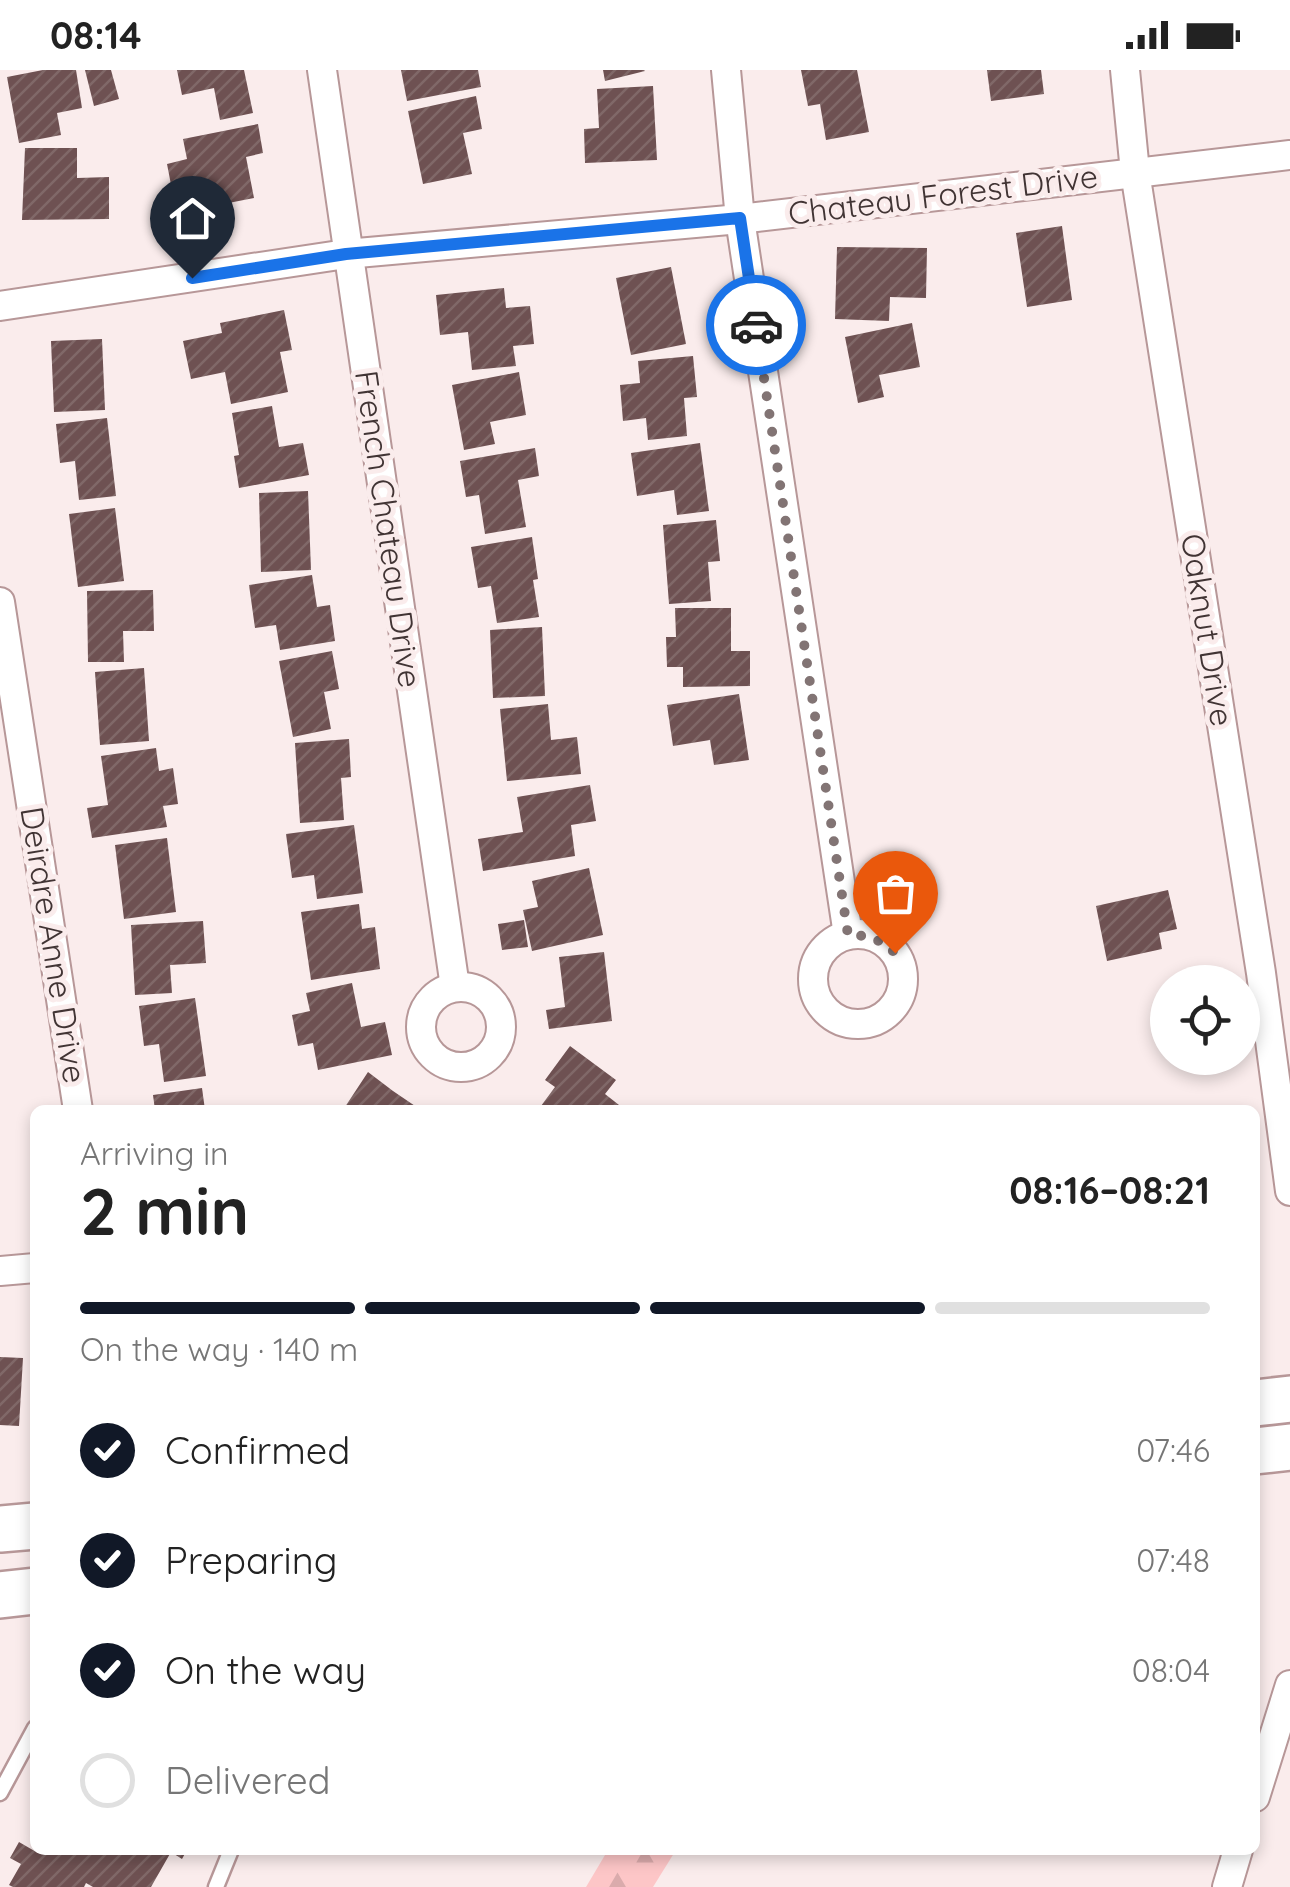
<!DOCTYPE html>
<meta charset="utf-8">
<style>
body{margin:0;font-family:Quicksand,sans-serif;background:#f6f6f6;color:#222;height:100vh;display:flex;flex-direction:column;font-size:38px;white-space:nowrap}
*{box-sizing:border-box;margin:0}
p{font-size:32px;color:#767676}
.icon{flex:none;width:55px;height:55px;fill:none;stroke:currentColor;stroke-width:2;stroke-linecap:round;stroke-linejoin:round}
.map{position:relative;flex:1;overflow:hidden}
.drawer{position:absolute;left:30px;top:1035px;width:1230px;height:750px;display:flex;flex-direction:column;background:#fff;border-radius:15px;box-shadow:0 5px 15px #0003}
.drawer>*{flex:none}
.controls{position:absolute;left:1150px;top:895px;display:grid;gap:20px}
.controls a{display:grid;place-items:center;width:110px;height:110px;border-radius:50%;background:#fff;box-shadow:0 5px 15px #0003;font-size:50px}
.pin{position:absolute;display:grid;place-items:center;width:85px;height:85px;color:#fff;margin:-102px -42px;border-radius:50% 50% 50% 0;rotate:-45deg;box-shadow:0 0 10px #0007}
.pin .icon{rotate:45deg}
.courier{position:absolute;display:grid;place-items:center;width:100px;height:100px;margin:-50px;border:8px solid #1a73e8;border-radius:50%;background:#fff;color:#222;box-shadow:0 2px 12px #0007}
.head em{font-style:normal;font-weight:700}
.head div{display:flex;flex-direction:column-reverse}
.head{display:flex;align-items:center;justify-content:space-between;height:170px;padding:0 50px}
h1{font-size:65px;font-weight:700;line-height:75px}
.bar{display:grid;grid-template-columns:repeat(4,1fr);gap:15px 10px;align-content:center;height:120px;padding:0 50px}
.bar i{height:12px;border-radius:8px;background:#e0e0e0}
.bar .active{background:#111827}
.bar p{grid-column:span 4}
ol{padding:0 50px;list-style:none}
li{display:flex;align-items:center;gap:30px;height:110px}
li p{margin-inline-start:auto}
li .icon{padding:10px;border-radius:50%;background:#111827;color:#fff;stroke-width:4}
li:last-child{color:#767676}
li i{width:55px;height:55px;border:5px solid #e0e0e0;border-radius:50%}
.status{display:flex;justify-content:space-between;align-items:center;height:70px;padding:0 50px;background:#fff;direction:ltr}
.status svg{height:28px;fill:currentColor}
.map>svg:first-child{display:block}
</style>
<div class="status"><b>08:14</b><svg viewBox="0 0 49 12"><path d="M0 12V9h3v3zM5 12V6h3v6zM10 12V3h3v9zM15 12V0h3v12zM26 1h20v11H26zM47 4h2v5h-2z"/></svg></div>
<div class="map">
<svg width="1290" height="1817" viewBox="0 0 1290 1817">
<defs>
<pattern id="forest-firs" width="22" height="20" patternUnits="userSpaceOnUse" patternTransform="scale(2.5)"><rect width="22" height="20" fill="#fdc6c7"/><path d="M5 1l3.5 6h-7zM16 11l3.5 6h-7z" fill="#daabac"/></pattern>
<pattern id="building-hatch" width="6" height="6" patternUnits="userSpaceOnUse" patternTransform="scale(2.5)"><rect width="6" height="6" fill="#6e5152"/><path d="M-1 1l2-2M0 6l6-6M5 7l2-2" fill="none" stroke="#806868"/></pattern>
</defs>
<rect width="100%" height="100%" fill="#faecec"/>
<!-- forest -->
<path fill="url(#forest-firs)" d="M608,1780H676L653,1817H586Z"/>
<!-- building -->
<g fill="url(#building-hatch)">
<path d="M43,0H76L82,38L57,43L61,65L19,73L7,7Z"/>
<path d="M85,0H111L119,29L94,36Z"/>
<path d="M177,0H244L253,43L220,50L214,18L182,25Z"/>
<path d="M401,0H478L481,17L407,31Z"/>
<path d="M603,0H644L645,1L605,11Z"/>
<path d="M801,0H857L869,62L826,70L820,34L808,36Z"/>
<path d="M987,0H1041L1044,24L991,31Z"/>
<path d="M653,16L657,90L585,93L584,59L599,58L597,19Z"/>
<path d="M476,26L482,59L463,63L472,104L423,114L408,41Z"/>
<path d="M258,54L263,83L246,87L254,128L203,138L199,119L173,125L167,94L187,89L183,69Z"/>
<path d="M25,78H77V108L109,107V149L22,150Z"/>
<path d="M1062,156L1072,230L1027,237L1016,163Z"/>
<path d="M837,177L927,178L926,228L890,227L889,251L835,249Z"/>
<path d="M671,197L686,274L631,285L616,208Z"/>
<path d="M504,218L506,238L530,236L534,274L513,276L516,296L472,300L468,262L440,265L436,225Z"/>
<path d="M284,240L292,280L280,282L288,322L231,334L225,302L191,309L183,271L222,263L220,253Z"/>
<path d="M912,253L920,297L879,305L884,327L858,333L845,267Z"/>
<path d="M102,269L105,340L54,342L51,271Z"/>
<path d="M693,286L697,327L684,328L687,366L648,370L646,348L623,351L620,315L640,313L638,291Z"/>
<path d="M519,302L526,345L490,352L495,374L464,380L452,315Z"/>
<path d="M272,336L279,377L303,373L309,405L239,418L234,386L239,385L232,343Z"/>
<path d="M107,348L116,426L79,430L75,391L60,393L56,354Z"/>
<path d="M700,373L709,441L677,445L674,420L637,426L631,383Z"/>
<path d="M535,378L539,406L518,410L526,457L485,464L479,425L466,427L460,391Z"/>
<path d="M308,421L311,500L261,502L259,423Z"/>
<path d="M115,438L124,511L78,517L69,444Z"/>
<path d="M716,450L720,491L708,492L711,531L669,534L663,455Z"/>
<path d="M532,467L538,509L533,510L539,547L497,553L491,516L478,518L471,477Z"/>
<path d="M312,505L317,537L330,535L335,571L280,580L276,555L255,558L249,515Z"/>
<path d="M153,520L154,561H123L124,592H88L87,521Z"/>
<path d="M675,538H731V581H750V616L683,617V597H667L666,567H676Z"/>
<path d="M542,557L545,626L493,628L490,560Z"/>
<path d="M332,581L339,619L324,622L331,659L293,667L279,591Z"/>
<path d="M144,598L149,671L100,675L95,602Z"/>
<path d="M739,624L749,690L714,695L710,670L673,676L667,635Z"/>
<path d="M548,634L551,670L577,667L581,704L507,711L500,639Z"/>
<path d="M349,669L351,707L341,708L344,750L300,753L295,673Z"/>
<path d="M156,678L159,701L173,698L178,734L163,736L167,757L92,768L87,738L108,735L101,686Z"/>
<path d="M590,715L596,751L571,755L575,786L483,801L478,769L523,762L517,727Z"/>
<path d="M354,755L363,823L317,829L314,805L292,808L286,764Z"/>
<path d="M167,768L176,842L124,849L115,775Z"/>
<path d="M589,798L603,865L532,881L523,840L538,837L532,811Z"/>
<path d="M1168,820L1177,859L1159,863L1162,879L1107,891L1096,836Z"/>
<path d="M359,834L362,859L375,857L380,899L311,910L301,842Z"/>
<path d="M524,850L528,877L502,880L498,854Z"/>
<path d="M203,851L206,893L170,895L172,923L135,925L131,855Z"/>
<path d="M604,882L612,951L549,959L546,940L565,937L559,887Z"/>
<path d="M352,913L361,957L385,952L392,985L318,1000L313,973L298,976L292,945L310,941L306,923Z"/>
<path d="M195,928L206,1006L164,1012L159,974L144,976L139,936Z"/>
<path d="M570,976L616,1010L605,1024L619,1035L615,1040H538L555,1017L545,1010Z"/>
<path d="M368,1002L393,1021L421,1040H343Z"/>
<path d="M202,1018L205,1040H155L153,1025Z"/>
<path d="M0,1287L23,1288L19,1356L0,1355Z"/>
<path d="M19,1772L38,1783L40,1780H187L182,1789L171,1782L151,1817H93L86,1813L84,1817H13L9,1815L21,1794L10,1788Z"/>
</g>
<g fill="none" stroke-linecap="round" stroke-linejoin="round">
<!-- lane casing -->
<g stroke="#b79798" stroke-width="19">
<g id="lane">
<path d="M0,1723L35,1658"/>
<path d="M216,1817L231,1780"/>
</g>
</g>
<!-- street casing -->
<g stroke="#b79798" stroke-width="32">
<g id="street">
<path d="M322,0L455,917"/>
<path d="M726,0L740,149L848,865"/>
<path d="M1125,0L1135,102L1261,903L1290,1121"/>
<path d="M0,236L346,184L740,149L1290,85"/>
<path d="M0,532L78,1040"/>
<circle cx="858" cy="909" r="45"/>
<circle cx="461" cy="957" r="40"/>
<path d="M0,1201L35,1198"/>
<path d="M1255,1727L1290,1615"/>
<path d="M1227,1817L1238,1780"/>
</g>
</g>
<!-- primary casing -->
<g stroke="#b79798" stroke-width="50">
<g id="primary">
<path d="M1255,1333L1290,1329"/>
<path d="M1255,1381L1290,1377"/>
<path d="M0,1459L35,1456"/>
<path d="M0,1525L35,1521"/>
</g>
</g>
<!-- lane -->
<use href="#lane" stroke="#fff" stroke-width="14"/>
<!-- street -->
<use href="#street" stroke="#fff" stroke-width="28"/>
<!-- primary -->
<use href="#primary" stroke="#fff" stroke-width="45"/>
</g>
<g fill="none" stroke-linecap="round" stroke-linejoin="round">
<!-- done -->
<path stroke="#827474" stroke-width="10" stroke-dasharray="0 18" d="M756,255L848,865C869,865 880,869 895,883"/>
<!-- route -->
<path stroke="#1a73e8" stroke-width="12" d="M192,208L346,184L740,148L756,255"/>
</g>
<g text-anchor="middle" stroke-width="10" stroke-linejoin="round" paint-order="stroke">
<!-- street labels -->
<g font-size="32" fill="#413434" stroke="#faecec">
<text transform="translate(943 125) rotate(-7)" y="11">Chateau Forest Drive</text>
<text transform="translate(388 459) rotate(82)" y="11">French Chateau Drive</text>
<text transform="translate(1207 560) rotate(81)" y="11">Oaknut Drive</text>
<text transform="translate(53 875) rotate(81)" y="11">Deirdre Anne Drive</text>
</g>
</g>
</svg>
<div class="controls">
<a><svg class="icon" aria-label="locate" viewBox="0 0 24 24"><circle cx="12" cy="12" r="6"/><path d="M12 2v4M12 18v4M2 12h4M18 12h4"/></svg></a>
</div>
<div class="pin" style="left:895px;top:883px;background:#ea580c"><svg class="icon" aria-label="bag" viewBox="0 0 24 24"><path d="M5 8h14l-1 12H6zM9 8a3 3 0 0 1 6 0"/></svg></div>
<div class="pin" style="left:192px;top:208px;background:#1f2937"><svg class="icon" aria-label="home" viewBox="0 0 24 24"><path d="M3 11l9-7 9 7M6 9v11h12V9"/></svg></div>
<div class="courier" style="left:756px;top:255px"><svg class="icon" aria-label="car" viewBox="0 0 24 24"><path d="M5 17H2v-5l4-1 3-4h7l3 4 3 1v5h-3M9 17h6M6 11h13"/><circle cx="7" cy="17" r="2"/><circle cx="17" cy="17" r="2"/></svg></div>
<section class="drawer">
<div class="head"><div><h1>2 min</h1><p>Arriving in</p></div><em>08:16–08:21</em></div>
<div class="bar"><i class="active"></i><i class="active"></i><i class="active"></i><i></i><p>On the way · 140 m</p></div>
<ol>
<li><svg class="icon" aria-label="check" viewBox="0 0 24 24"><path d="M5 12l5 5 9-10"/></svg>Confirmed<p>07:46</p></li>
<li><svg class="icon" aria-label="check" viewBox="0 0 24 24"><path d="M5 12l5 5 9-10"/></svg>Preparing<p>07:48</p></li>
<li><svg class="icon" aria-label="check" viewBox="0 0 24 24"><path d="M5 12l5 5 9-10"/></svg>On the way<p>08:04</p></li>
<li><i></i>Delivered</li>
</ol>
</section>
</div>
